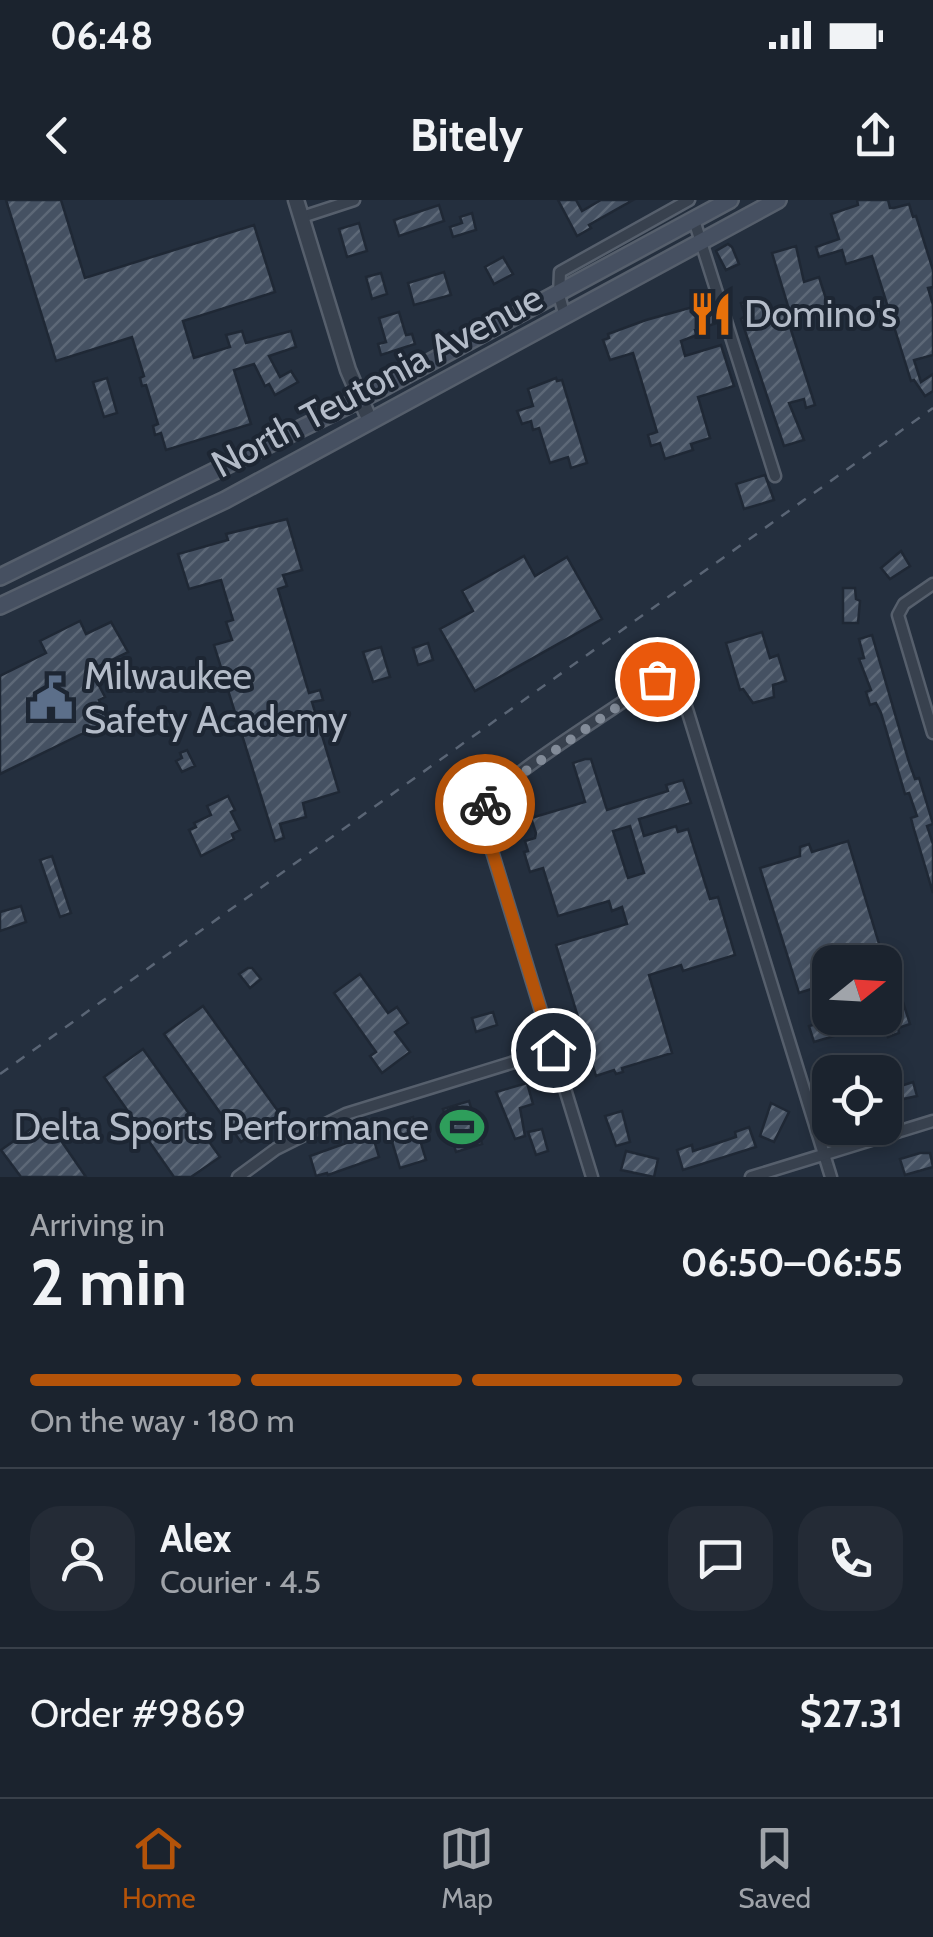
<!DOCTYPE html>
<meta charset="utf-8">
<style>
body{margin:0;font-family:Cabin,sans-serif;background:#242b36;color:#f1f3f6;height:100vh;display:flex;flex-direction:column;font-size:38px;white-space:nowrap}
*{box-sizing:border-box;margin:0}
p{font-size:32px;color:#a0a4aa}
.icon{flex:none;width:55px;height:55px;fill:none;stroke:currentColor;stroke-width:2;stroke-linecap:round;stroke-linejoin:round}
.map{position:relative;height:977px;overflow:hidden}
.sheet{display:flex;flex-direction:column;background:#1b232e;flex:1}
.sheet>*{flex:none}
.needle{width:65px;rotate:72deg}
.fabs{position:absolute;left:812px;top:745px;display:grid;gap:20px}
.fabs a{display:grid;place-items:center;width:90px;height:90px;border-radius:20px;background:#1b232e;box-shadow:0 5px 15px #0003,0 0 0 2px #39404a;font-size:50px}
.pin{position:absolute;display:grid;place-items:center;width:85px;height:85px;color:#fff;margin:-42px;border:5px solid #fff;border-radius:50%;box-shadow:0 2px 10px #0007}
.courier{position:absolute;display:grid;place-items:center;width:100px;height:100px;margin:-50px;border:8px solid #b45309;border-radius:50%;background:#fff;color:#222;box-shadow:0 2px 12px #0007}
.head em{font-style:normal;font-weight:700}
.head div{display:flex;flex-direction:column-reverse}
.head{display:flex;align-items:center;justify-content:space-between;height:170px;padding:0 30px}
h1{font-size:65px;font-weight:700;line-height:75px}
.bar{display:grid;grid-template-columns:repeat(4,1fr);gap:15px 10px;align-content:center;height:120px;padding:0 30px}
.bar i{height:12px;border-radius:8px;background:#39404a}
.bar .active{background:#b45309}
.bar p{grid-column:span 4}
.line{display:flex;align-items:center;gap:25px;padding:0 30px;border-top:2px solid #39404a}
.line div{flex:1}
.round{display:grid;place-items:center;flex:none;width:105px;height:105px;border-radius:30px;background:#242b36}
.status{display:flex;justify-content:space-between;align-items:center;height:70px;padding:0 50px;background:#1b232e;direction:ltr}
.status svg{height:28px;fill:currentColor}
header{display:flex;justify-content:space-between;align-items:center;height:130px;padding:0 30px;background:#1b232e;font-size:45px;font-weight:700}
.tabs{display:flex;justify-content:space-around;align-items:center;height:140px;border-top:2px solid #39404a;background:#1b232e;font-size:28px;color:#a0a4aa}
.tabs a{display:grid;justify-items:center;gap:5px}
.tabs .active{color:#b45309}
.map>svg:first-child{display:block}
</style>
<div class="status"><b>06:48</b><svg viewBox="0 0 49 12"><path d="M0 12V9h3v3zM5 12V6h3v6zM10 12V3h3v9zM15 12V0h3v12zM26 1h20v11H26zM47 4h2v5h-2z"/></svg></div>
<header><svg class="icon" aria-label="back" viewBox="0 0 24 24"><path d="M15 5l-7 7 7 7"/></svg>Bitely<svg class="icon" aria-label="share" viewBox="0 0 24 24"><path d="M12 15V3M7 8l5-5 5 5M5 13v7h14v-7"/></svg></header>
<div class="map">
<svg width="933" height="977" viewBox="0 0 933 977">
<defs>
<pattern id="building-hatch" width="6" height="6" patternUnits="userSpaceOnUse" patternTransform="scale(2.5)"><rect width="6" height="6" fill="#455162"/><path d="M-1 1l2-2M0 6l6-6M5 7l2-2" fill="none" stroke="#5d6877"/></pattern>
</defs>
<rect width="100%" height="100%" fill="#242f3e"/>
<!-- building -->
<g fill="url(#building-hatch)" stroke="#1f2835" stroke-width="2.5" fill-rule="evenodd">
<path d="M6,0H61L85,78L254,25L275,92L183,121L194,158L230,147L226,135L242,131L246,143L291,131L296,147L269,156L280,177L291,171L298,182L275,195L269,184L265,186L254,164L234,170L251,224L166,250L161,233L155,235L153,226L158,224L146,185L142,186L140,178L144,176L132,137L56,161Z"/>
<path d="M558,0H576L582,11L601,0H633L589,25L591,28L577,36Z"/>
<path d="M857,0H888L890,8H894L909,4L913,17L916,16L933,70V87L928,88L933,105V155L914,160L921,182L933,174V191L925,196L914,180L911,181L872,56L846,64L842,50L819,57L816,47L839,39L831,14L858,5Z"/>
<path d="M439,5L444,21L399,36L394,20Z"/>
<path d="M472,13L476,30L453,37L450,27L462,23L460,17Z"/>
<path d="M359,23L367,51L347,57L339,29Z"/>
<path d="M728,44L732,47L739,64L726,70L716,51Z"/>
<path d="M796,46L804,82L819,77L828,105L791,116L772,53Z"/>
<path d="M503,57L513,74L494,84L485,67Z"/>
<path d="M444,72L451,95L414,105L408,83Z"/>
<path d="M381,73L387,94L372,99L366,77Z"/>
<path d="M755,99L761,100L766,117L785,111L815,205L806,208L804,199L789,203L804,240L784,246L741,119L745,116L741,103Z"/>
<path d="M711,102L717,123L695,130L697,135L681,141L685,156L721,145L734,186L698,197L710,238L691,244L693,250L665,259L660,243L651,246L648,235L657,232L633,153L610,160L603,140L609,138L608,134L646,120Z"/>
<path d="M399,112L406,135L412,134L415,144L381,155L378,144L386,142L379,118Z"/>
<path d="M107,178L117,213L104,217L93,182Z"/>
<path d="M556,178L557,181L562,180L587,263L571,268L568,257L550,263L539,228L533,230L531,221L522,224L517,211L533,206L528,189Z"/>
<path d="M765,275L774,300L744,309L736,284Z"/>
<path d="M287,319L302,370L283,375L287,386L278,389L309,493L320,490L323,500L312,502L339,592L303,603L306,617L280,624L284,638L275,641L214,445L232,440L226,422L233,420L221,380L189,389L178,354L228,340L226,334Z"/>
<path d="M901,351L910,366L890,379L881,368Z"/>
<path d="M524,356L535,376L567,357L602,419L475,491L440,429L473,411L462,391Z"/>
<path d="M843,388H855L856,399L860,401L858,423H843Z"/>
<path d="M80,421L86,434L111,422L128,452L91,470L105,497L99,500L108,521L0,574V476L46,453L40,441Z"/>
<path d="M762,432L770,458L778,455L786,481L773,485L774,497L753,503L743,489L740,490L726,443Z"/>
<path d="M872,435L909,562L915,579L919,578L933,624L927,626L933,644V693L913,626L911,618L917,616L909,593L905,594L881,513L876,503L870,505L866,492L871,490L859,459L864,458L859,439Z"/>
<path d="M428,443L433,460L418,465L413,448Z"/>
<path d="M381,447L390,477L373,482L363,452Z"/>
<path d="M187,550L195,566L182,572L176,561L182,558L180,553Z"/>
<path d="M585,559H591L607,610L668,591L666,585L683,580L691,603L639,619L644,636L676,626L678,632L688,629L710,699L718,697L735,755L683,771L681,765L649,775L672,853L622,868L623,872L616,874L614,870L596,876L556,745L627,724L622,707L612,711L609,701L558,716L543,668L530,672L524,652L528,651L525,641L535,638L536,633L531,618L585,602L573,563ZM630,626L644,673L628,678L613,631Z"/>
<path d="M228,596L235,610L231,612L240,630L232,634L234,639L201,656L189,630L196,627L194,623L211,615L207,606Z"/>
<path d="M848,641L883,757L863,762H830V783L799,793L760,668L800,656V647L809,644L812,652Z"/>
<path d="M52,656L71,713L60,717L40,660Z"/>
<path d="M21,706L26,722L0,731V712Z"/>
<path d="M248,768H252L261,779L250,788L239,774Z"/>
<path d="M360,774L388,813L397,807L408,823L395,832L410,852L382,873L370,856L376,852L334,793Z"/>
<path d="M900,793L910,824L898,828L899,833L888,837L884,821L814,842L809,826L824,822L823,818H885V797Z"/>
<path d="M203,806L280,914L241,942L164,834Z"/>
<path d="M493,812L497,825L476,832L472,818Z"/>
<path d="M143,849L220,957L191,977H174L104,877Z"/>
<path d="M913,882L917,896L885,903V891Z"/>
<path d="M527,883L533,904L520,908L525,936L515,939L496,892Z"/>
<path d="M469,901L482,944L456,952L443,909Z"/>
<path d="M771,903L789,912L774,942L760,936Z"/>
<path d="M622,911L630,942L616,946L605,916Z"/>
<path d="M413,917L426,960L400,968L387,925Z"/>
<path d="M45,919L51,926L86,977H21L1,950Z"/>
<path d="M749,927L756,947L683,970L677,950L692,945L693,951L718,943L736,937L735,932Z"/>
<path d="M542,929L548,951L536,955L528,932Z"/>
<path d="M363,937L364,940L373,937L379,957L328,975L327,973L316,976L310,956Z"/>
<path d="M626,951L658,959L654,977L621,970Z"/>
<path d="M920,953H930L933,967L905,975L900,959Z"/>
</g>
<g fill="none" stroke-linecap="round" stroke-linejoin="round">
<!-- minor casing -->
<g stroke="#565f6c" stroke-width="15">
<g id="minor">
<path d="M302,17L354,0"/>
<path d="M694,20L775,276"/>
<path d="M565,117L559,95L560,72L689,0"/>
<path d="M933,384L904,404L898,415L933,533"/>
<path d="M238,977L276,949L346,914L553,850"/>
<path d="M592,977L491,648L483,608C493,583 622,504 652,482L666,477L674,479L681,490L831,977"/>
<path d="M751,977L933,921"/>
</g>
</g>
<!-- tertiary casing -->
<g stroke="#565f6c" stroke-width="19">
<path id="tertiary" d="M296,0L348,170L370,221"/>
</g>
<!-- secondary casing -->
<g stroke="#565f6c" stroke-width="20">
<g id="secondary">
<path d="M0,377L375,192L730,0"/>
<path d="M0,406L225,300L778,0"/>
</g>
</g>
<!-- minor -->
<use href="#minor" stroke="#38414e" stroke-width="10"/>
<!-- tertiary -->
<use href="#tertiary" stroke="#38414e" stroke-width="14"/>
<!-- secondary -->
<use href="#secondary" stroke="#465061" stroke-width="15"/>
<!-- rail -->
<path stroke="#5a6575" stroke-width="2.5" stroke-dasharray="10 10" stroke-linecap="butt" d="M0,874L933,208"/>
</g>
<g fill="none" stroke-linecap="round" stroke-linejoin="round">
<!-- done -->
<path stroke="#828b98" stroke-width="10" stroke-dasharray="0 18" d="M485,604L490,596L657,479"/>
<!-- route -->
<path stroke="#b45309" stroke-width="12" d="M485,604L483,621L553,850"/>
</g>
<!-- icons -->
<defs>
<g id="restaurant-bare" transform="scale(3.45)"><path d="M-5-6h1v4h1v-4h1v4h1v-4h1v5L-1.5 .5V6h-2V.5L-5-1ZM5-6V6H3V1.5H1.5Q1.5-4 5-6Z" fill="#e8710a" stroke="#1d2633" stroke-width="2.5" paint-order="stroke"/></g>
<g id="civic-bare" transform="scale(3.45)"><path d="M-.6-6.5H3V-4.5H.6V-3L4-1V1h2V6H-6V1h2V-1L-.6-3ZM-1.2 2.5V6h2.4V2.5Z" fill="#5c6f8a" stroke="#1d2633" stroke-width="2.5" paint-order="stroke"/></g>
<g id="stadium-bare" transform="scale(3.45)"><path d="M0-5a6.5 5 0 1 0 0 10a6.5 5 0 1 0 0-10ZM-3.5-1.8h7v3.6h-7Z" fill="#2e9e5b" stroke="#1d2633" stroke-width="2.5" paint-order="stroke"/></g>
</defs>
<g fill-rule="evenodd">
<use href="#restaurant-bare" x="711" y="114"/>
<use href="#civic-bare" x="51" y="498"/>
<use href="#stadium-bare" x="462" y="927"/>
</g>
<g text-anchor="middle" stroke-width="8" stroke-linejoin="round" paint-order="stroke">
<!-- poi labels -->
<g font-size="38" fill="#b4bcc9" stroke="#1d2633" text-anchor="start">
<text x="744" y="127">Domino's</text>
<text x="84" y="489">Milwaukee<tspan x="84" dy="44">Safety Academy</tspan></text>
<text x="429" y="940" text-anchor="end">Delta Sports Performance</text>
</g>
<!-- street labels -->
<g font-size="38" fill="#b4bcc9" stroke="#1d2633">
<text transform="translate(377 181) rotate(-28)" y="13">North Teutonia Avenue</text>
</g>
</g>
</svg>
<div class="fabs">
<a><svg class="needle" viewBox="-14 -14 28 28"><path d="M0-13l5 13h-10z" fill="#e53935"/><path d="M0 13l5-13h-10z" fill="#a0a4aa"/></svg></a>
<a><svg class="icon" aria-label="locate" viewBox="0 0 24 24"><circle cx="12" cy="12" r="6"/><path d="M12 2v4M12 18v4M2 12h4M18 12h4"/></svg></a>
</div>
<div class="pin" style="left:657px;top:479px;background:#ea580c"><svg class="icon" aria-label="bag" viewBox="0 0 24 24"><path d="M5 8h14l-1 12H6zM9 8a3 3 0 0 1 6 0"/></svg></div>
<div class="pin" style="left:553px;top:850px;background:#1f2937"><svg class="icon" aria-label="home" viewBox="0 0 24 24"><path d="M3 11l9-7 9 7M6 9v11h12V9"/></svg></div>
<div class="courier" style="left:485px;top:604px"><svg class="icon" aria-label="bike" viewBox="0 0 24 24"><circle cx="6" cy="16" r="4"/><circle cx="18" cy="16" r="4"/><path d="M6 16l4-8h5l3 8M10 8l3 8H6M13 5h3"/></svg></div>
</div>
<section class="sheet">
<div class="head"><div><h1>2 min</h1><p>Arriving in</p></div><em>06:50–06:55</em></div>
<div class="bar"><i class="active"></i><i class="active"></i><i class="active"></i><i></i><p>On the way · 180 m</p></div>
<div class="line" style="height:180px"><a class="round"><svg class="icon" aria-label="person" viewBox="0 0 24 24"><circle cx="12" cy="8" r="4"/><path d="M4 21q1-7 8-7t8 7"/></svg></a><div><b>Alex</b><p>Courier · 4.5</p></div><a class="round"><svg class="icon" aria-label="chat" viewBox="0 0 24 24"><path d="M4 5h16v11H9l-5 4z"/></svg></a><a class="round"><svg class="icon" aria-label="phone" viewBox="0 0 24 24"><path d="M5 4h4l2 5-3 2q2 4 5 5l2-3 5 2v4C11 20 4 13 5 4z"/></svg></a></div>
<div class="line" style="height:130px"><div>Order #9869</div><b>$27.31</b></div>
</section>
<nav class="tabs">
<a class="active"><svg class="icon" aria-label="home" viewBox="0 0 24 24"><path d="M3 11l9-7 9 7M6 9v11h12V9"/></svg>Home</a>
<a><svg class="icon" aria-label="map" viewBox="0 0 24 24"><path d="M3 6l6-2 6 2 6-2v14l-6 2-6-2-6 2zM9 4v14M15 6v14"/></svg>Map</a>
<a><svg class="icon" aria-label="saved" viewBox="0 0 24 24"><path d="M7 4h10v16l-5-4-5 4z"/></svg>Saved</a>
</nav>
